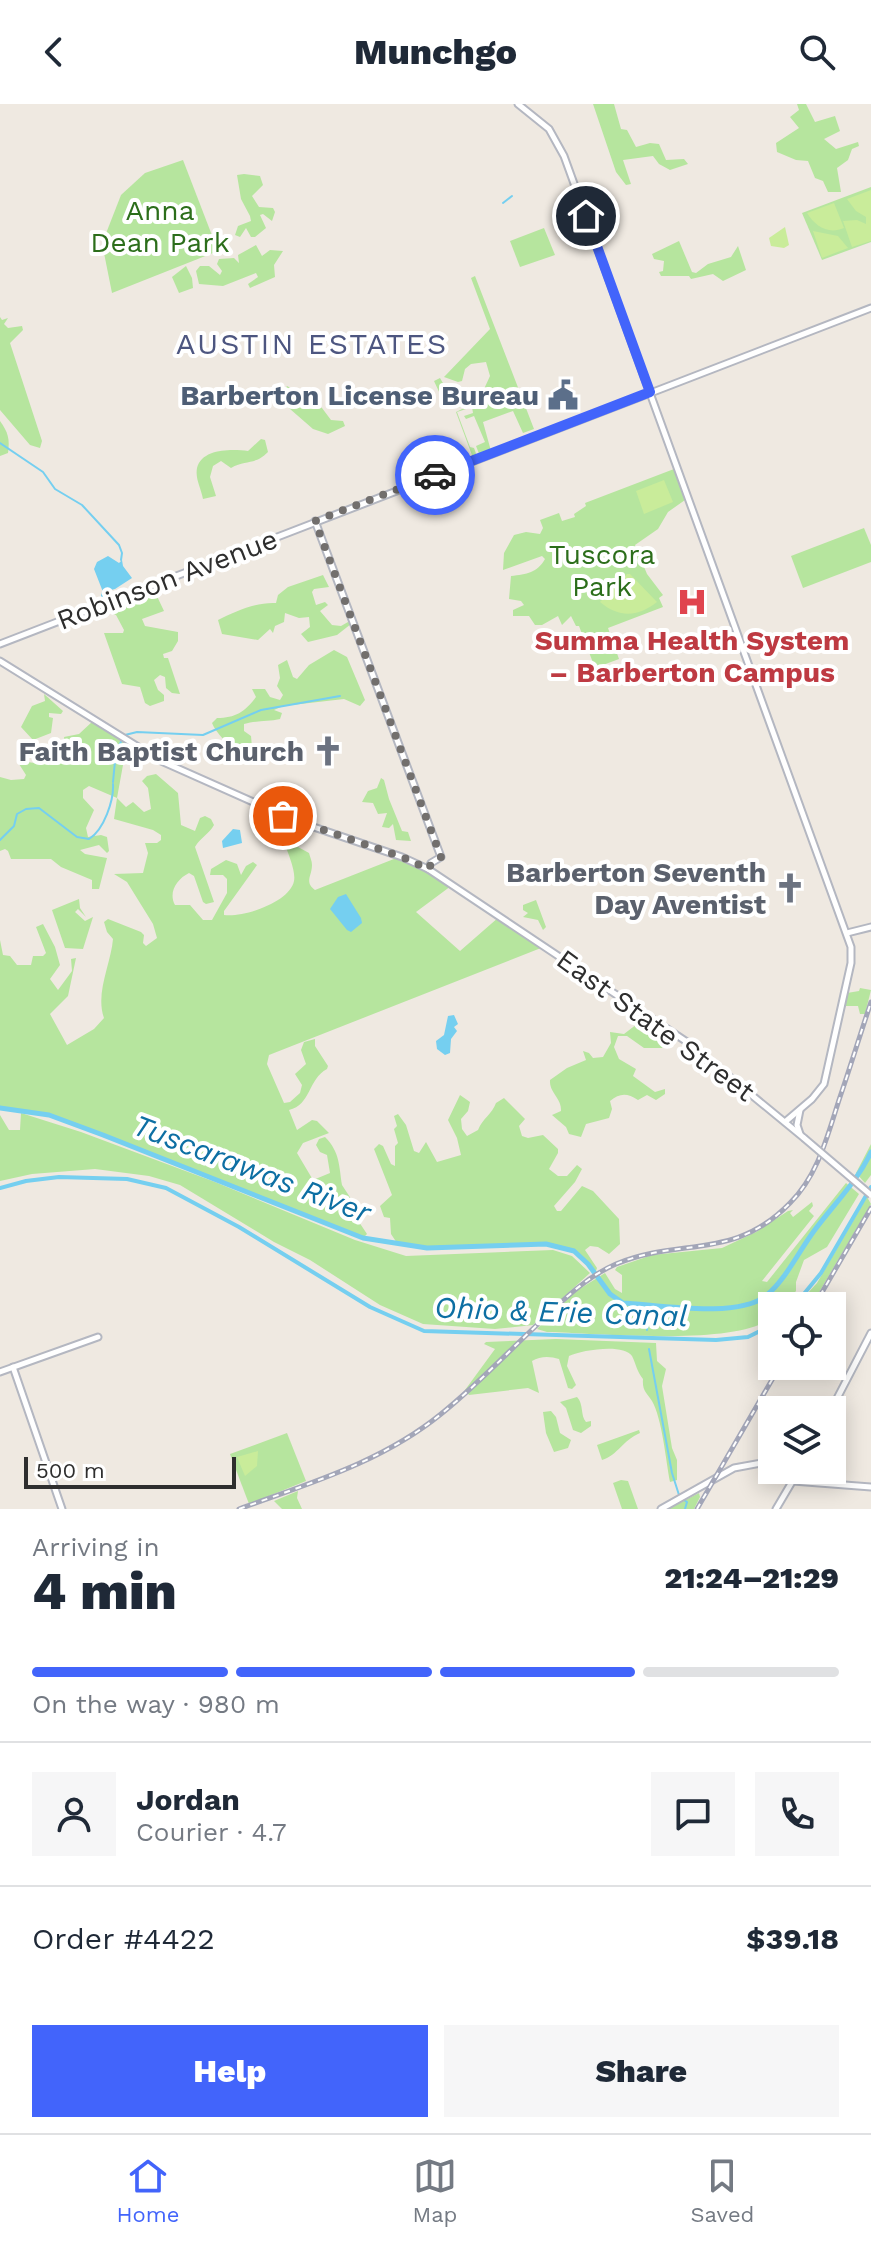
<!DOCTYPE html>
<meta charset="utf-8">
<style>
body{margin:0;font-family:"Work Sans",sans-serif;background:#f6f6f7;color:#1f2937;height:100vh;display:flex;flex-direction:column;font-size:30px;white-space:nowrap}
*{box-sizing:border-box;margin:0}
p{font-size:26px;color:#747a83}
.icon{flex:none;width:44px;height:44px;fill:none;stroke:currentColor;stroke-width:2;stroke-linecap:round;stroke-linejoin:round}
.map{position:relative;height:1405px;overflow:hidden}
.details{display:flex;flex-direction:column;background:#fff;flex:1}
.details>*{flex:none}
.fabs{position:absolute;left:758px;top:1188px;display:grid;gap:16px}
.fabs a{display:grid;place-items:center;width:88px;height:88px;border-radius:0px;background:#fff;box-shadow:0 4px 20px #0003;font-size:40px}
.scale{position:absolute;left:24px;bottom:20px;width:212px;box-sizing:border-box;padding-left:8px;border:4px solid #2e2e2e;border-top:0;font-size:22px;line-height:28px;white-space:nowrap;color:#2e2e2e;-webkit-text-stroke:6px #fff;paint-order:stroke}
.pin{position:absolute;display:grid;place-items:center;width:68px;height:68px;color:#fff;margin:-34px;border:4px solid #fff;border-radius:50%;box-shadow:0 2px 8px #0007}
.courier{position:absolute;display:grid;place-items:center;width:80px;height:80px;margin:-40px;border:6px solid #4264fb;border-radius:50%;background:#fff;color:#222;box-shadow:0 2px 10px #0007}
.headline em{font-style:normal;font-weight:800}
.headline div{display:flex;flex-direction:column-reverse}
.headline{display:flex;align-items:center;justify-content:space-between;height:136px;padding:0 32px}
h1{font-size:52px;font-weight:800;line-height:60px}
.bar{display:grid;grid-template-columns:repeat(4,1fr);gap:12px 8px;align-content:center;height:96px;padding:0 32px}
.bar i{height:10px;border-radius:6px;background:#e0e1e3}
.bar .on{background:#4264fb}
.bar p{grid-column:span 4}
.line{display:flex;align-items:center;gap:20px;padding:0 32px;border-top:2px solid #e0e1e3}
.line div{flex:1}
.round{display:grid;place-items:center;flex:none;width:84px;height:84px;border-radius:0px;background:#f6f6f7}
.button{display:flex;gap:16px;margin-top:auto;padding:16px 32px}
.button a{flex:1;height:92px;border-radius:0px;background:#4264fb;color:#fff;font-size:32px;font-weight:800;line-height:92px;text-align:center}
.button a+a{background:#f6f6f7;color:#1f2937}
header{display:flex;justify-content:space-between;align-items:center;height:104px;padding:0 32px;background:#fff;font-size:36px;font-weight:800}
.menu{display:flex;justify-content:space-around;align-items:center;height:112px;border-top:2px solid #e0e1e3;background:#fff;font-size:22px;color:#747a83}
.menu a{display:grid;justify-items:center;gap:4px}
.menu .on{color:#4264fb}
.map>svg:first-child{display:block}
</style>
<header><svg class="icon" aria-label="back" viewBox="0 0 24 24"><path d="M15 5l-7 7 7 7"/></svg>Munchgo<svg class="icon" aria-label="search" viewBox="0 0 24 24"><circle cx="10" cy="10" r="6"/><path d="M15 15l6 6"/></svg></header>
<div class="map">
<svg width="871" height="1405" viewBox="0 0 871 1405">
<rect width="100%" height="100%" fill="#efe9e1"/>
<!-- green -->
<g fill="#b6e59e">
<path d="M593,0H614L621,25L627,26L636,43L650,39L659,40L666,56L684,55L688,60L670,66L659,60L653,52L623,56L631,80L626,81L616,68Z"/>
<path d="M797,0H806L815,18L835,12L840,27L824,35L836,45L858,38L859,42L852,45L848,56L837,64L841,88H828L823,77L815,74L808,57L796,56L777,48L776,39L799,24L790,13L799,6Z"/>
<path d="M183,56L218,147L112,189L103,144L105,132L121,91L145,69Z"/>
<path d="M244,70L260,72L263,81L252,92L259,103L273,104L275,108L272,117L263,110L260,111L266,124L255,133H251L246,124L240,133L235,131L238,122L251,117L250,112L241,95L237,71Z"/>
<path d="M871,83V138L822,156L802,109Z"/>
<path d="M544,124L555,151L520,163L510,137Z"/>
<path d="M679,137L692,168L696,169L708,160L731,153L738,142L746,166L723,177L713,170L691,175L689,172H661L659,168L663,167L664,157L654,155L652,150Z"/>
<path d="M256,141L262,152L270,146L283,147L274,161L275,173L250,184L248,180L258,173L256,169L223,182L199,180L196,167L200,162H209L220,171L222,167L217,160L219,155L234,154L239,159L238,151Z"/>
<path d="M186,162L192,174L193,184L179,189L172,173Z"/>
<path d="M475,172L534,325L523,329L513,307L483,318L491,347L480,352L476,342L485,338L474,312L466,315L464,312L473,309L472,303L457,308L470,343L474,344L477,352L473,354L456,308L468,302L453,304L441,292L434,277L440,274C451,295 464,294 484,285L490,272L486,258L471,260L465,265L462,277L458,278L444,273L490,225L471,174Z"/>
<path d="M0,213L2,216L8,214L4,220L8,224L22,222L23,226L10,239L42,337L40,344L30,341L0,306Z"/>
<path d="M287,282L294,286L302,287L307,295L322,304L331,316L343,317L345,322L328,330L313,325L282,298L280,292Z"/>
<path d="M0,317C8,328 10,335 8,349L0,352Z"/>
<path d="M261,335L265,336L268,348C254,362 246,355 231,364L221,357L213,362L210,373L216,392L203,395C201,384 195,375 197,364C202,344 233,345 248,347Z"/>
<path d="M674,365L685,396L668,408L658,425L635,441L647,470L663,491L659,494L663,503L608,524L619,555L595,564L579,522H576L571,512L562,521L558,512L542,521H535L529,512H513V506L524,501L521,497L509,495L511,472C527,470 537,469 545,455L542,452L503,466L504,449L514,431L526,428L540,430L543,424L540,416L559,409L562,417L575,413L574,410L586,402L585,399Z"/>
<path d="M864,424L871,441V458L803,484L791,452Z"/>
<path d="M323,471L329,483L314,485L312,488L316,501L325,498L328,501L320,507L332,521L341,522L348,518L351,520L337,531L308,538L301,530L310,523L309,513L299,514L285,509L284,518L275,522L273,529L270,525L258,536L222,530L218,516C236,507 256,498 276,499L278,491L288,483Z"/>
<path d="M154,486L164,507L142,515L145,522L178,528V537L172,547L163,550L164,554H168L180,590L172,589L166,584L165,573L160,571L154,576L158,586L164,591V597L150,602L145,599L140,583L122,580L104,529H123L124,526L116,511L108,508L116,502Z"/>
<path d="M334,546L347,553L365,596L360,602L344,595L283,602L274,606L282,609L280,615C268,618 257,616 244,620V627L251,632L252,643L246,646L228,642C223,633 216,629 212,619L217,614C235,614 245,608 256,593L252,585H265L270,593L280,596L283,591L277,582L280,574L278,561L287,556L293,573L297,575L309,561Z"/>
<path d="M44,590L63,607L61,610L49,609V613L53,614L51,629L33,636L21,623L32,602L45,597Z"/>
<path d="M93,617L127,639L117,694L126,703L133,698L144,708L151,705L148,684L142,677L147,672L156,670L178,689L181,721L195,727L200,714L205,712L211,715L214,721C209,730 200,734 195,743L214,798L206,800L203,798L194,772L189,769C177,775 168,788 175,801H190L203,816H212L227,789V775L223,771H210L211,765L226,756L237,760L241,771L246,762L253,758L257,761L224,807V811C243,814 290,798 294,777C296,767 288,750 285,740L287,737L309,749C310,753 312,757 312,761C312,772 304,778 315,786L399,753L422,763L451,782L416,808L460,847L499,813L546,842L269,951L267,960L284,999L290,998L300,989L302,981L295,970L306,960L301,946L304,938L315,935V942L328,962L327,965C308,975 311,1001 289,1006L297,1026L312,1016L317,1017L329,1029L303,1039L297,1049L313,1076L330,1069L327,1051L320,1048L316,1041L319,1035L325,1033C340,1048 339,1062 342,1081L357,1104L355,1112L367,1130L363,1134L103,1031L49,1011L0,1004V836L3,851L10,852L17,861H31L33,852H43L46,849L36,823L43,820L55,843L60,861L50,875L58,886L72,867L71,855L76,854L68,892L50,910L67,941L94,925L104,914C95,889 111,860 113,835L107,828L104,818L108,815L141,828L144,831L143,839L146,842L157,834L153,820L127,778L114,770L143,769L148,749L145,739H157L161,736V731L153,726L114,715L117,694L89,682L83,686V694L94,706L86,724L88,733L101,731L107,733L109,747L107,749L99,741L80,746L85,750L107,754L99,785H92V776L61,763L51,755H11L8,747L5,745L0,747V673L11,676L24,675L26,671L19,660L21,657L41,660L48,656L38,647L43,642L53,639L61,648L66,643L64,633L79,630Z"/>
<path d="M381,674L384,676L389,695L402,727L408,728L411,737L396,736L393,720L389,724L382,723L387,709L378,710L373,699L362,698L368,687L377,684Z"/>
<path d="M79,795L80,804L86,813L78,805L75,808L85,817L93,813L83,845L65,844L52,806Z"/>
<path d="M536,796L546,823L543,826L538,816L523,813L528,809L523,806V801Z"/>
<path d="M860,884L871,886L865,910H860L858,902H845L847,889L859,887Z"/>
<path d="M637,920L641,928C651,928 662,926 669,935L662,944H644L627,932H618L614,943L619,955L636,965L633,972L655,988L665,985V990L656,996L647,991L638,996C627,989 620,989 610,997L612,1005L609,1014L586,1020L581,1033L569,1030L566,1023L552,1011L561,1007C562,994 549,989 550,976L567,964L586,956L583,947L589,949L593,954L603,953L611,939L610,928L624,930Z"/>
<path d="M460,991L470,998L468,1007L461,1015L462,1025L467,1032L478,1026C483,1014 492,1010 496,999L504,994L525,1015L519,1022L522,1032L528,1034L543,1031L558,1045V1049L549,1065L558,1072H567L577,1061L582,1065L575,1078L554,1102L557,1107H561L582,1082L593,1087L619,1115L620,1140L609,1150L598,1143L590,1142L585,1146L597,1164L595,1170L574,1147L546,1140L427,1144L397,1139L391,1130L390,1114L384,1113L380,1102L392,1091L374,1045L379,1040L383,1042L391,1060L395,1062V1042L398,1039L394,1025L397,1022L394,1012L398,1010L406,1021L414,1047L419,1049L426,1038L437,1058L461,1051L457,1034L448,1016Z"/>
<path d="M21,1009L81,1028L215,1078L355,1136L406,1152L553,1146L572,1152L590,1169L533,1221L495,1225L423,1220L380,1201L310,1156L274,1138L180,1081L149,1072L95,1065L32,1070L0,1077V1011L9,1026H20Z"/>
<path d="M871,1040V1071L865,1079L856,1069Z"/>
<path d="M846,1079L859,1090L827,1143L804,1156L796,1178V1187L783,1202H772V1213C739,1243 595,1229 547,1228L537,1225L570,1191L605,1169L615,1185L622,1189V1171L615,1166L617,1163L652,1151L722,1144L756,1128L788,1107L793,1106L790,1109L793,1113L812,1098L813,1102L809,1107L814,1112L762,1177L767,1178Z"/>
<path d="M867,1093L871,1100L811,1202H796L817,1179Z"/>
<path d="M832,1233L845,1239L829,1271L812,1262H832Z"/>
<path d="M556,1235L656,1239L657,1257L666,1265L662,1282L672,1344L677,1356V1376L670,1378C666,1357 662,1314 652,1297C647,1289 642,1287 643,1275C637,1268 636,1260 632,1252C624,1239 581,1246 569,1252L567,1262L576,1281L572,1285L568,1284L559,1255C550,1252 540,1252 532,1257L539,1289L528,1284L469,1291L465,1286L495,1245L484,1240L486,1238Z"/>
<path d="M577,1293C584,1300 580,1311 586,1318L591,1317V1322L581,1329L573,1326L566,1304L560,1298Z"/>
<path d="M551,1307L556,1313L560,1329L571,1336L568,1344L554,1348L546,1329L543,1308Z"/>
<path d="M639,1326L640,1329C623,1336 618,1351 602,1356L597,1341Z"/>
<path d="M287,1329L306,1377L249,1400L230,1350Z"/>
<path d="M621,1376L628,1377L638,1405H622L613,1379Z"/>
<path d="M298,1387L297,1394L302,1405H282L274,1397Z"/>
<path d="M699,1389L700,1393L694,1405H668Z"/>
</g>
<!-- pitch -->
<g fill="#c9ec9a">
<path d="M871,86V137L852,143L843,117L857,116L866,120V113L856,107L847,95Z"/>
<path d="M834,99L844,124C828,131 815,122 807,109Z"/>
<path d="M785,123L789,141L784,144L771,142L769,134Z"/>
<path d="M813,127L838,132L848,144L822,154Z"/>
<path d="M664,376L673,398L644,410L636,387Z"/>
<path d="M627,470H630L657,498C638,513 619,514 600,498Z"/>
<path d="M258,1347L257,1362L245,1372L237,1353Z"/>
</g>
<!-- water -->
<g fill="#75cff0">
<path d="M108,452L119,459L122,456L123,462L132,474L115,485L103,488L94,465L97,458Z"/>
<path d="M233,725L240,726L242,739L223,744L222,737Z"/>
<path d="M346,790L361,814L362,819L351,828L347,826L330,805L338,793Z"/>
<path d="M454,911L458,920L454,923L457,927L451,935L450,949L445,951L437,945L436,937L444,931L448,912Z"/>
</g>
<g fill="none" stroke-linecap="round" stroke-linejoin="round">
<!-- stream -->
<g stroke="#75cff0" stroke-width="2">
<path d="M503,99L512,92"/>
<path d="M0,339L43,368L55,385L82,401L119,441L122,449L121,456"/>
<path d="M102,492L103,488"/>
<path d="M125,631L137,628L203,631L261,606L340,592"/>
<path d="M113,678L116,647L122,636"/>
<path d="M0,736L14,722L17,710L26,705L39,704L77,733L89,735C104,726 114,696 113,680"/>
<path d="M647,1226L650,1201"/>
<path d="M649,1245L672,1369L679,1391"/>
<path d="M684,1396L687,1398L685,1405"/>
</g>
<!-- canal -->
<g stroke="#75cff0" stroke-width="4">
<path d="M0,1084L26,1077L59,1073L127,1075L166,1084L239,1123L370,1203L424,1227L716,1236L748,1233L772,1221"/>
<path d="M794,1202L821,1169L871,1083"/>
</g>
<!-- river -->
<path stroke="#75cff0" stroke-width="5" d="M0,1004L49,1011L103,1031L363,1134L427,1144L546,1140L574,1147L588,1160L610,1190L623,1199C659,1201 739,1215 767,1191C786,1175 799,1147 814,1127C834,1100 857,1078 871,1048"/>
<!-- secondary casing -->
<g stroke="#b4b7c1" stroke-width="9">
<g id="secondary">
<path d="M518,0L549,25L564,52L851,843V859L824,980L812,995L785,1018"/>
<path d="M315,417L441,753L431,759L428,765"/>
<path d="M0,540L871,204"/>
<path d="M0,557L161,657L296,717L402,753L428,765L687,938L804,1034"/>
<path d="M847,829L871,823"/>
<path d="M800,1006L797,1021L800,1030"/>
<path d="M13,1263L62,1405"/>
<path d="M0,1268L98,1233"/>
<path d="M831,1306L871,1229"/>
<path d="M793,1377L871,1383"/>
<path d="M661,1405L734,1364L772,1357"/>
<path d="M776,1405L799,1366"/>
</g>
</g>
<!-- secondary -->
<use href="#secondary" stroke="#fff" stroke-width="5"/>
<!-- rail casing -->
<g stroke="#a3a6b8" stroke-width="5">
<g id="rail">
<path d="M814,1202L871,1104"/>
<path d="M239,1405C310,1379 382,1358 441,1310C476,1282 507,1249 539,1219C563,1196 586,1173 616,1160C681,1133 734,1157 790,1099C818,1071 827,1033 839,996C850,964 860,931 871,898"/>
<path d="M697,1405L780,1262"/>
</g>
</g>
<!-- rail -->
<use href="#rail" stroke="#fff" stroke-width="2" stroke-dasharray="6" stroke-linecap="butt"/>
<!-- secondary-bridge casing -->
<g stroke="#b4b7c1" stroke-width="9" stroke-linecap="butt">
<path id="secondary-bridge" d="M804,1034L871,1091"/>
</g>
<!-- secondary-bridge -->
<use href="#secondary-bridge" stroke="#fff" stroke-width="5"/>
</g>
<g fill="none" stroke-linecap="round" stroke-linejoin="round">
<!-- done -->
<path stroke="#726f6d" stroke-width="8" stroke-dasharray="0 14.4" d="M283,712L402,753L428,765L434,756L441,753L315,417L435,371"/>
<!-- route -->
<path stroke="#4264fb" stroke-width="10" d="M435,371L650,288L586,112"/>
</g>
<!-- icons -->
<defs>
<g id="civic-bare" transform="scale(2.4)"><path d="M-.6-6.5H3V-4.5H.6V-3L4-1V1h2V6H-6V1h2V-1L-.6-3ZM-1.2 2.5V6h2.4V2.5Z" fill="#5c6f8a" stroke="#fff" stroke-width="2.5" paint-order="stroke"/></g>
<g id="hospital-bare" transform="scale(2.4)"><path d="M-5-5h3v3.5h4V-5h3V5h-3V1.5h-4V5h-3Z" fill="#e0444e" stroke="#fff" stroke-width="2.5" paint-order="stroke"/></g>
<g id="church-bare" transform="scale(2.4)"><path d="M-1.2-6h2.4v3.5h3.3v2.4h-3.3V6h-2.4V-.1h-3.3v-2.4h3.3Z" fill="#6b7280" stroke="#fff" stroke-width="2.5" paint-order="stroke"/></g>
</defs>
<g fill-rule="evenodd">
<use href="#civic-bare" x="563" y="291"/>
<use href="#hospital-bare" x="692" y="498"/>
<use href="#church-bare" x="328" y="647"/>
<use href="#church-bare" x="790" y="784"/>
</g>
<g text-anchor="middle" stroke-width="8" stroke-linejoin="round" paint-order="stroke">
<!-- park labels -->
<g font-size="28" fill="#2c6e1b" stroke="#fff">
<text x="160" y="116">Anna<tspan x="160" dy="32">Dean Park</tspan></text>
<text x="602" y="460">Tuscora<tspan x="602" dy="32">Park</tspan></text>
</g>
<!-- service labels -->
<g font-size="28" font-weight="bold" fill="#4e5e75" stroke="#fff" text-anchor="end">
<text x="539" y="301">Barberton License Bureau</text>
</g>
<!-- street labels -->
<g font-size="28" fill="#2e2e2e" stroke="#fff">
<text transform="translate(167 475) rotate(-21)" y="10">Robinson Avenue</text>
<text transform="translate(656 921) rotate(36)" y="10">East State Street</text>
</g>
<!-- health labels -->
<g font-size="28" font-weight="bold" fill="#be3a42" stroke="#fff">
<text x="692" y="546">Summa Health System<tspan x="692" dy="32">– Barberton Campus</tspan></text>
</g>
<!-- worship labels -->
<g font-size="28" font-weight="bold" fill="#5b616d" stroke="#fff" text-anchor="end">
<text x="304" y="657">Faith Baptist Church</text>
<text x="766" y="778">Barberton Seventh<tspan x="766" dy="32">Day Aventist</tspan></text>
</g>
<!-- neighbourhood labels -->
<g font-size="30" letter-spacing="2" fill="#4d5680" stroke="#fff">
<text x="312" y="250">AUSTIN ESTATES</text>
</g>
<!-- water labels -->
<g font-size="30" font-style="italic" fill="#0d6fa3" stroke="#fff">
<text transform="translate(252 1065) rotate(21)" y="10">Tuscarawas River</text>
<text transform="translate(561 1208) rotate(2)" y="10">Ohio &amp; Erie Canal</text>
</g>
</g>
</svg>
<div class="fabs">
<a><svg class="icon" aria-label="locate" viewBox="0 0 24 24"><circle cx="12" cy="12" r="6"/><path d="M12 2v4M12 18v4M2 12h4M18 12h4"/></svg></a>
<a><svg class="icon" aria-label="layers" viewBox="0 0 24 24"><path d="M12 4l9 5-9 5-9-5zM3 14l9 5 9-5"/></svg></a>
</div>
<div class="scale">500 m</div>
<div class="pin" style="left:283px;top:712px;background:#ea580c"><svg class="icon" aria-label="bag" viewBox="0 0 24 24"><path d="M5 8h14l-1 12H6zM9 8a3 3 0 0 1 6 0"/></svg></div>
<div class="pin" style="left:586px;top:112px;background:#1f2937"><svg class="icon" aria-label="home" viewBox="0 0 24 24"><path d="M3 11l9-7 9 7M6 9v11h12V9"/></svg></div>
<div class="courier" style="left:435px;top:371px"><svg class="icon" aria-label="car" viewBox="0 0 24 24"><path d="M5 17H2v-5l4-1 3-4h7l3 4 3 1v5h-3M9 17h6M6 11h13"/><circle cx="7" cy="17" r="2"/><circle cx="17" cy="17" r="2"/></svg></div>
</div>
<section class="details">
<div class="headline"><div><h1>4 min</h1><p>Arriving in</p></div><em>21:24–21:29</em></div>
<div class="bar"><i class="on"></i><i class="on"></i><i class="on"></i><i></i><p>On the way · 980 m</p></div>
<div class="line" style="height:144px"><a class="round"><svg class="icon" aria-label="person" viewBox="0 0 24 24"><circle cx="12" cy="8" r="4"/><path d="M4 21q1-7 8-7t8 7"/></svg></a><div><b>Jordan</b><p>Courier · 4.7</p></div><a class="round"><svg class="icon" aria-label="chat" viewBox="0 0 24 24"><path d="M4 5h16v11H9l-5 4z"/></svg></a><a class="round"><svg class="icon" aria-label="phone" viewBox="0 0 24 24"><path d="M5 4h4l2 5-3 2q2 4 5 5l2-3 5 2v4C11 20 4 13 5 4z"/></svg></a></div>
<div class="line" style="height:104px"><div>Order #4422</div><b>$39.18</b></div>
<div class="button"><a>Help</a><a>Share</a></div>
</section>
<nav class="menu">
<a class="on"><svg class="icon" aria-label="home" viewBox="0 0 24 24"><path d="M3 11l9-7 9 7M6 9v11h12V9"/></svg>Home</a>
<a><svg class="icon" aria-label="map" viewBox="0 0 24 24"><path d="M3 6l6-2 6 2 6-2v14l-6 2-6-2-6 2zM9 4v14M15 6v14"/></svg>Map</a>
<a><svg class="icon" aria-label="saved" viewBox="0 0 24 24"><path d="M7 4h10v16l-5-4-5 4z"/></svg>Saved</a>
</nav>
